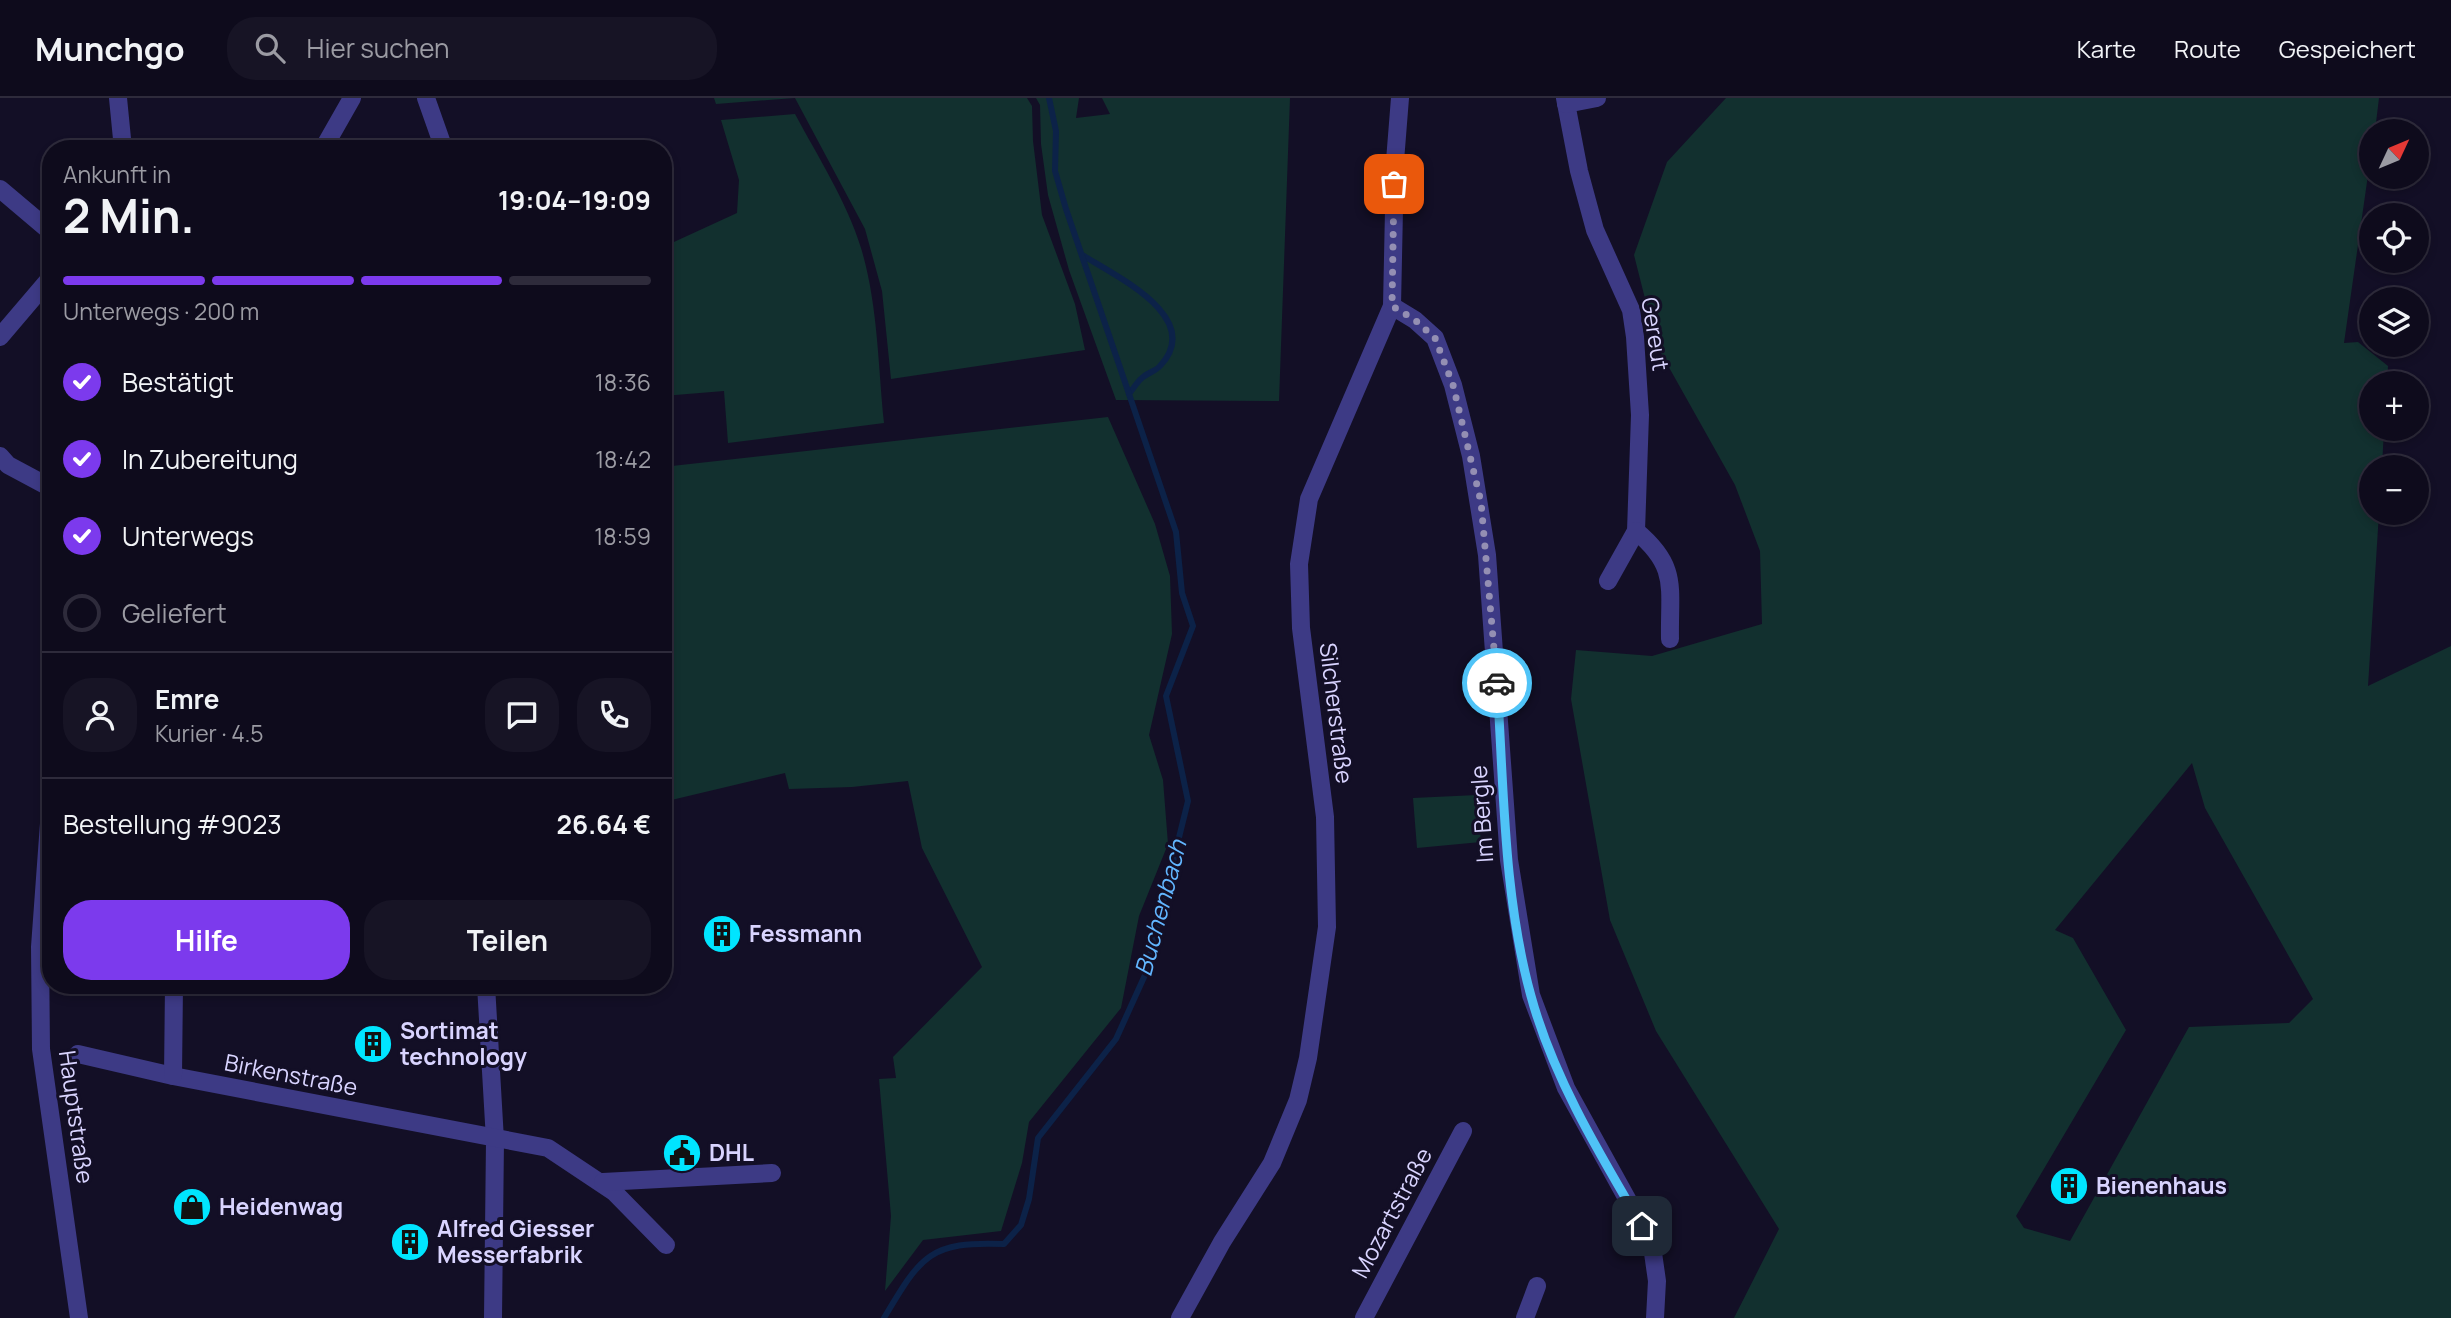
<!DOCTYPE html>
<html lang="de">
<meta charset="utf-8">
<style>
body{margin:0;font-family:Manrope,sans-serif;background:#171425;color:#f1f3f6;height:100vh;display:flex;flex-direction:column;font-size:26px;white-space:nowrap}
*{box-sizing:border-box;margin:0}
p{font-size:23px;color:#9b9ba3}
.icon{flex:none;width:38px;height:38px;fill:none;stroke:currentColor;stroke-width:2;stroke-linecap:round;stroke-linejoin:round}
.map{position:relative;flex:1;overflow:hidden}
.drawer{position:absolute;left:42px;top:42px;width:630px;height:854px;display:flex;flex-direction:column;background:#0e0b1c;border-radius:28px;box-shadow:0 4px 10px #0003,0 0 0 2px #2e2b3b}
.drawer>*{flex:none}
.needle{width:46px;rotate:46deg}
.controls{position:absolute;left:2359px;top:21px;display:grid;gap:14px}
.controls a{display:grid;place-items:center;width:70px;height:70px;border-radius:50%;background:#0e0b1c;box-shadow:0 4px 10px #0003,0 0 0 2px #2e2b3b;font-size:35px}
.pin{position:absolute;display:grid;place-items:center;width:60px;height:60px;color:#fff;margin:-30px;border-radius:14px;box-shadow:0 4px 10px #0006}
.courier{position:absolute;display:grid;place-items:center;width:70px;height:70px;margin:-35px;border:5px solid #4fc3f7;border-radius:50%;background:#fff;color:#222;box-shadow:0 2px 9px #0007}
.summary em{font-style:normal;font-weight:700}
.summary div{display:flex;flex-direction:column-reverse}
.summary{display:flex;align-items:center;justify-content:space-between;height:119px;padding:0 21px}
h1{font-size:46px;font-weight:700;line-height:52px}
.bar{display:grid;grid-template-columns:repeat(4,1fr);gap:10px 7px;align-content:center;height:84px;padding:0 21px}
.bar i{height:9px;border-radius:5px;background:#2e2b3b}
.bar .selected{background:#7c3aed}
.bar p{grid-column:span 4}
.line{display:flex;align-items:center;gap:18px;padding:0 21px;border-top:2px solid #2e2b3b}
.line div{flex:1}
.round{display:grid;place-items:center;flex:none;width:74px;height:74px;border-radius:28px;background:#171425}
ol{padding:0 21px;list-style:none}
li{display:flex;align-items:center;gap:21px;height:77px}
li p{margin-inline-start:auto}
li .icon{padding:7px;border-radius:50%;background:#7c3aed;color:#fff;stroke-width:4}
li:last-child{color:#9b9ba3}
li i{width:38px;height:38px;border:4px solid #2e2b3b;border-radius:50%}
.cta{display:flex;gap:14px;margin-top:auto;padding:14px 21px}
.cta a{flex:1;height:80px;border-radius:28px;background:#7c3aed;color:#fff;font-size:28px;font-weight:700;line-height:80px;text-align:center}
.cta a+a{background:#171425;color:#f1f3f6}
header{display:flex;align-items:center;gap:42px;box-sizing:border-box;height:98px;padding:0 35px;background:#0e0b1c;border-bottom:2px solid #2e2b3b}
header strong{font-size:33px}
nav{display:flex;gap:38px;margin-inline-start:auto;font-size:24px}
.search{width:490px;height:63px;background:#171425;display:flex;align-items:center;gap:18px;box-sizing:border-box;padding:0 24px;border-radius:28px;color:#9b9ba3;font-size:26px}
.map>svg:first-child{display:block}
</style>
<header>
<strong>Munchgo</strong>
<div class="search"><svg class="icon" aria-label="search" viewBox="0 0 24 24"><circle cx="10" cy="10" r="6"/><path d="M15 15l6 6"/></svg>Hier suchen</div>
<nav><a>Karte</a><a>Route</a><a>Gespeichert</a></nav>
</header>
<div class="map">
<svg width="2451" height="1220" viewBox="0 0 2451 1220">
<rect width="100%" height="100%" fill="#130f26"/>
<!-- green -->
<g fill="#12302f" fill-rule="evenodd">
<path d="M714,0H1027L1032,8L1033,43L1042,117L1075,206L1085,252L891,281L882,193L865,131L795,0L716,6Z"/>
<path d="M1036,0H1079L1076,20L1110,16L1102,0H1290L1279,303L1116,302L1069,172L1048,97L1041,46L1040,7Z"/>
<path d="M1726,0H2379L2375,33H2371V56L2344,245L2358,244L2388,268L2387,285H2371V331H2384L2382,369H2371V415H2379L2368,588L2451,548V1220H1734L1779,1131L1656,933L1610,822L1571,601L1576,552L1652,558L1762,526L1760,453L1735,387L1657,248L1634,157L1667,64ZM2192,665L2205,710L2313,901L2289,925L2189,929L2070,1143L2024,1130L2016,1118L2126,932L2073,840L2055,832Z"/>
<path d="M795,16C818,59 847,104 861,150C878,206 878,268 884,325L728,345L724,293L663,298V149L737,115L739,82L721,22Z"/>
<path d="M1108,319L1155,426L1170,478L1172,536L1149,637L1163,682L1168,746L1139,818L1121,910L1029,1024L1022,1065L1001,1133L923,1142L885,1193L891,1118L879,981L896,980L893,959L982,869L922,750L908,683L852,689L789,691L785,675L663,704V369Z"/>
<path d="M1477,697L1481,744L1417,750L1413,700Z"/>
</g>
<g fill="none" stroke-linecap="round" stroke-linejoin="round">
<!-- stream -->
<g stroke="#0c2248" stroke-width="6">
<path d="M1084,158C1117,179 1205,220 1160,268C1156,273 1147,275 1142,280C1137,284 1133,291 1129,296"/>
<path d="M884,1220C921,1158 929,1143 1004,1146L1021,1127L1029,1101L1038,1040L1116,941L1145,877L1188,703L1166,598L1193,528L1182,495L1176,434L1066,111L1055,73L1056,33L1049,0"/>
</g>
<!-- minor -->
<g stroke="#3d3a85" stroke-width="18">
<path d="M118,0L123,51"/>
<path d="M426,0L444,51"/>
<path d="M1565,0L1579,73L1595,132L1631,212L1635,239L1640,317L1636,433L1608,483"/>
<path d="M1566,6L1597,0"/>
<path d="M323,51L352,0"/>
<path d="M0,91L51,134"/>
<path d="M1392,208L1415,222L1435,240L1453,287L1471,358L1487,457L1509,762L1531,897L1566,990L1642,1128L1653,1155L1657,1183L1655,1220"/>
<path d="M0,239L51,179"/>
<path d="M0,358L8,367L51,390"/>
<path d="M1636,433C1679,469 1669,489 1670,541"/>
<path d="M51,698L40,849L41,951L79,1220"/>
<path d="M486,887L495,1042L493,1220"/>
<path d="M78,956L173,978L548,1050L614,1094L666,1147"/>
<path d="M173,978L174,887"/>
<path d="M603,1084L772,1075"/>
<path d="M1180,1220L1222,1144L1272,1065L1298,1002L1308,960L1327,829L1325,719L1301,530L1299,466L1309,401L1392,208L1395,63L1400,0"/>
<path d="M1364,1220L1463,1033"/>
<path d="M1525,1220L1537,1188"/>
</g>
</g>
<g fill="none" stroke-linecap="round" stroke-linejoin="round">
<!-- done -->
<path stroke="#948fb3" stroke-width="7" stroke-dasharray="0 12.6" d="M1394,86L1392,208L1415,222L1435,240L1453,287L1481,404L1497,585"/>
<!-- route -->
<path stroke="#4fc3f7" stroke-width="9" d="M1497,585C1504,688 1503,797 1531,898C1553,979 1599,1055 1642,1128"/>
</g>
<!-- icons -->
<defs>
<g id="building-disc" transform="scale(2.0125)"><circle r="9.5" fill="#00e5ff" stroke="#130f26"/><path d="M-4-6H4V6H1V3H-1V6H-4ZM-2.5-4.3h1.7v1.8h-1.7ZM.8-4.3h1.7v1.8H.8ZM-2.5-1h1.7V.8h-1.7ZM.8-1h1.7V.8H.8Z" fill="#111"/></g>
<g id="civic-disc" transform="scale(2.0125)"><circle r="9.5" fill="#00e5ff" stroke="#130f26"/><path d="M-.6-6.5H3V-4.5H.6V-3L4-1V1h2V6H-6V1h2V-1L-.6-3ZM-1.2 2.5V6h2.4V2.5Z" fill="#111"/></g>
<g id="shop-disc" transform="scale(2.0125)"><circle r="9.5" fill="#00e5ff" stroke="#130f26"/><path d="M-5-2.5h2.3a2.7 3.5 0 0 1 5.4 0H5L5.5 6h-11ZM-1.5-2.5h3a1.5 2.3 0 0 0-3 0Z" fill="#111"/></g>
</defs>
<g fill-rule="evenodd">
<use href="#building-disc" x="722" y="836"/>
<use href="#building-disc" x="373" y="946"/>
<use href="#civic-disc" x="682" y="1055"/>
<use href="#building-disc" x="2069" y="1088"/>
<use href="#shop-disc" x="192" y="1109"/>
<use href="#building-disc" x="410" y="1144"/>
</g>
<g text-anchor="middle" stroke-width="6" stroke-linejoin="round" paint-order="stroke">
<!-- street labels -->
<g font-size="23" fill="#d9d4ff" stroke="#130f26">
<text transform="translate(1655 236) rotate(81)" y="8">Gereut</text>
<text transform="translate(1336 615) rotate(83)" y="8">Silcherstraße</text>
<text transform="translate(1482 716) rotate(-94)" y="8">Im Bergle</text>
<text transform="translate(291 977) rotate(11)" y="8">Birkenstraße</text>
<text transform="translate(76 1019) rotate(82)" y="8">Hauptstraße</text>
<text transform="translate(1392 1115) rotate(-62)" y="8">Mozartstraße</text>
</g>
<!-- poi labels -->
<g font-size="23" font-weight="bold" fill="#d9d4ff" stroke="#130f26" text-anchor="start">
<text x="749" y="844">Fessmann</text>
<text x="400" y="941">Sortimat<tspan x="400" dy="26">technology</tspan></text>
<text x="709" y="1063">DHL</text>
<text x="2096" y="1096">Bienenhaus</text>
<text x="219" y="1117">Heidenwag</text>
<text x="437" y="1139">Alfred Giesser<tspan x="437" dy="26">Messerfabrik</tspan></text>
</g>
<!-- water labels -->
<g font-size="24" font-style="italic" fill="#62b6ff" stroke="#130f26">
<text transform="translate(1161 810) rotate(-75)" y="8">Buchenbach</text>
</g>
</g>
</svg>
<div class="controls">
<a><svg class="needle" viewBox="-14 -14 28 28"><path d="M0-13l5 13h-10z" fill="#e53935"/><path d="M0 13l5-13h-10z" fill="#9b9ba3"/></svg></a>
<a><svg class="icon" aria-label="locate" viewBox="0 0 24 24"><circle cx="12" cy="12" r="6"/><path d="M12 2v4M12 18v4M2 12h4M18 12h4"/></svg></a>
<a><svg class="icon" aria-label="layers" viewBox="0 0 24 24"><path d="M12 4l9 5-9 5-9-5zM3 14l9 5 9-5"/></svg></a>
<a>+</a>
<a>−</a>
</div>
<div class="pin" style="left:1394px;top:86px;background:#ea580c"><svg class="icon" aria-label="bag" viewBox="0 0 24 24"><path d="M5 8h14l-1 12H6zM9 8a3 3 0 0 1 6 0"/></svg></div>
<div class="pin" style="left:1642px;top:1128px;background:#1f2937"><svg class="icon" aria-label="home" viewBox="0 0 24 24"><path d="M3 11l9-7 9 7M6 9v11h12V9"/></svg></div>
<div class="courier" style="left:1497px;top:585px"><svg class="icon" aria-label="car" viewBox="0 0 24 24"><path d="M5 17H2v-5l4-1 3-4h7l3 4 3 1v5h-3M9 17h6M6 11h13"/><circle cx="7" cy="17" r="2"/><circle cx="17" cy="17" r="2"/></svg></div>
<section class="drawer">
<div class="summary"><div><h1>2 Min.</h1><p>Ankunft in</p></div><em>19:04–19:09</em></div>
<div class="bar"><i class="selected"></i><i class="selected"></i><i class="selected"></i><i></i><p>Unterwegs · 200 m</p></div>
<ol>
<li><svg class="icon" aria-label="check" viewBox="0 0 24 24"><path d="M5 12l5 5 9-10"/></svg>Bestätigt<p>18:36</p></li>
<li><svg class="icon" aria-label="check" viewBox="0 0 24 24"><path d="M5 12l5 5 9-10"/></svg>In Zubereitung<p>18:42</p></li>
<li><svg class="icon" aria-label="check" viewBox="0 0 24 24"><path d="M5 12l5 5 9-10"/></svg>Unterwegs<p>18:59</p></li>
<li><i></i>Geliefert</li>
</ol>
<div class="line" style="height:126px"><a class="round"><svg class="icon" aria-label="person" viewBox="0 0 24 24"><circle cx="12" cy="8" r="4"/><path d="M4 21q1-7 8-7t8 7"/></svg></a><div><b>Emre</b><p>Kurier · 4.5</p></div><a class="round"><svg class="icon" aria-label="chat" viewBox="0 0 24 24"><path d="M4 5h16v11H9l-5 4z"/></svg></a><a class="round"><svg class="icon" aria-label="phone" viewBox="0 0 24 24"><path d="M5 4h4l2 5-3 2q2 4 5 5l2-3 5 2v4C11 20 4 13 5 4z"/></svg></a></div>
<div class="line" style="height:91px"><div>Bestellung #9023</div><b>26.64 €</b></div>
<div class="cta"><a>Hilfe</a><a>Teilen</a></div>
</section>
</div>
